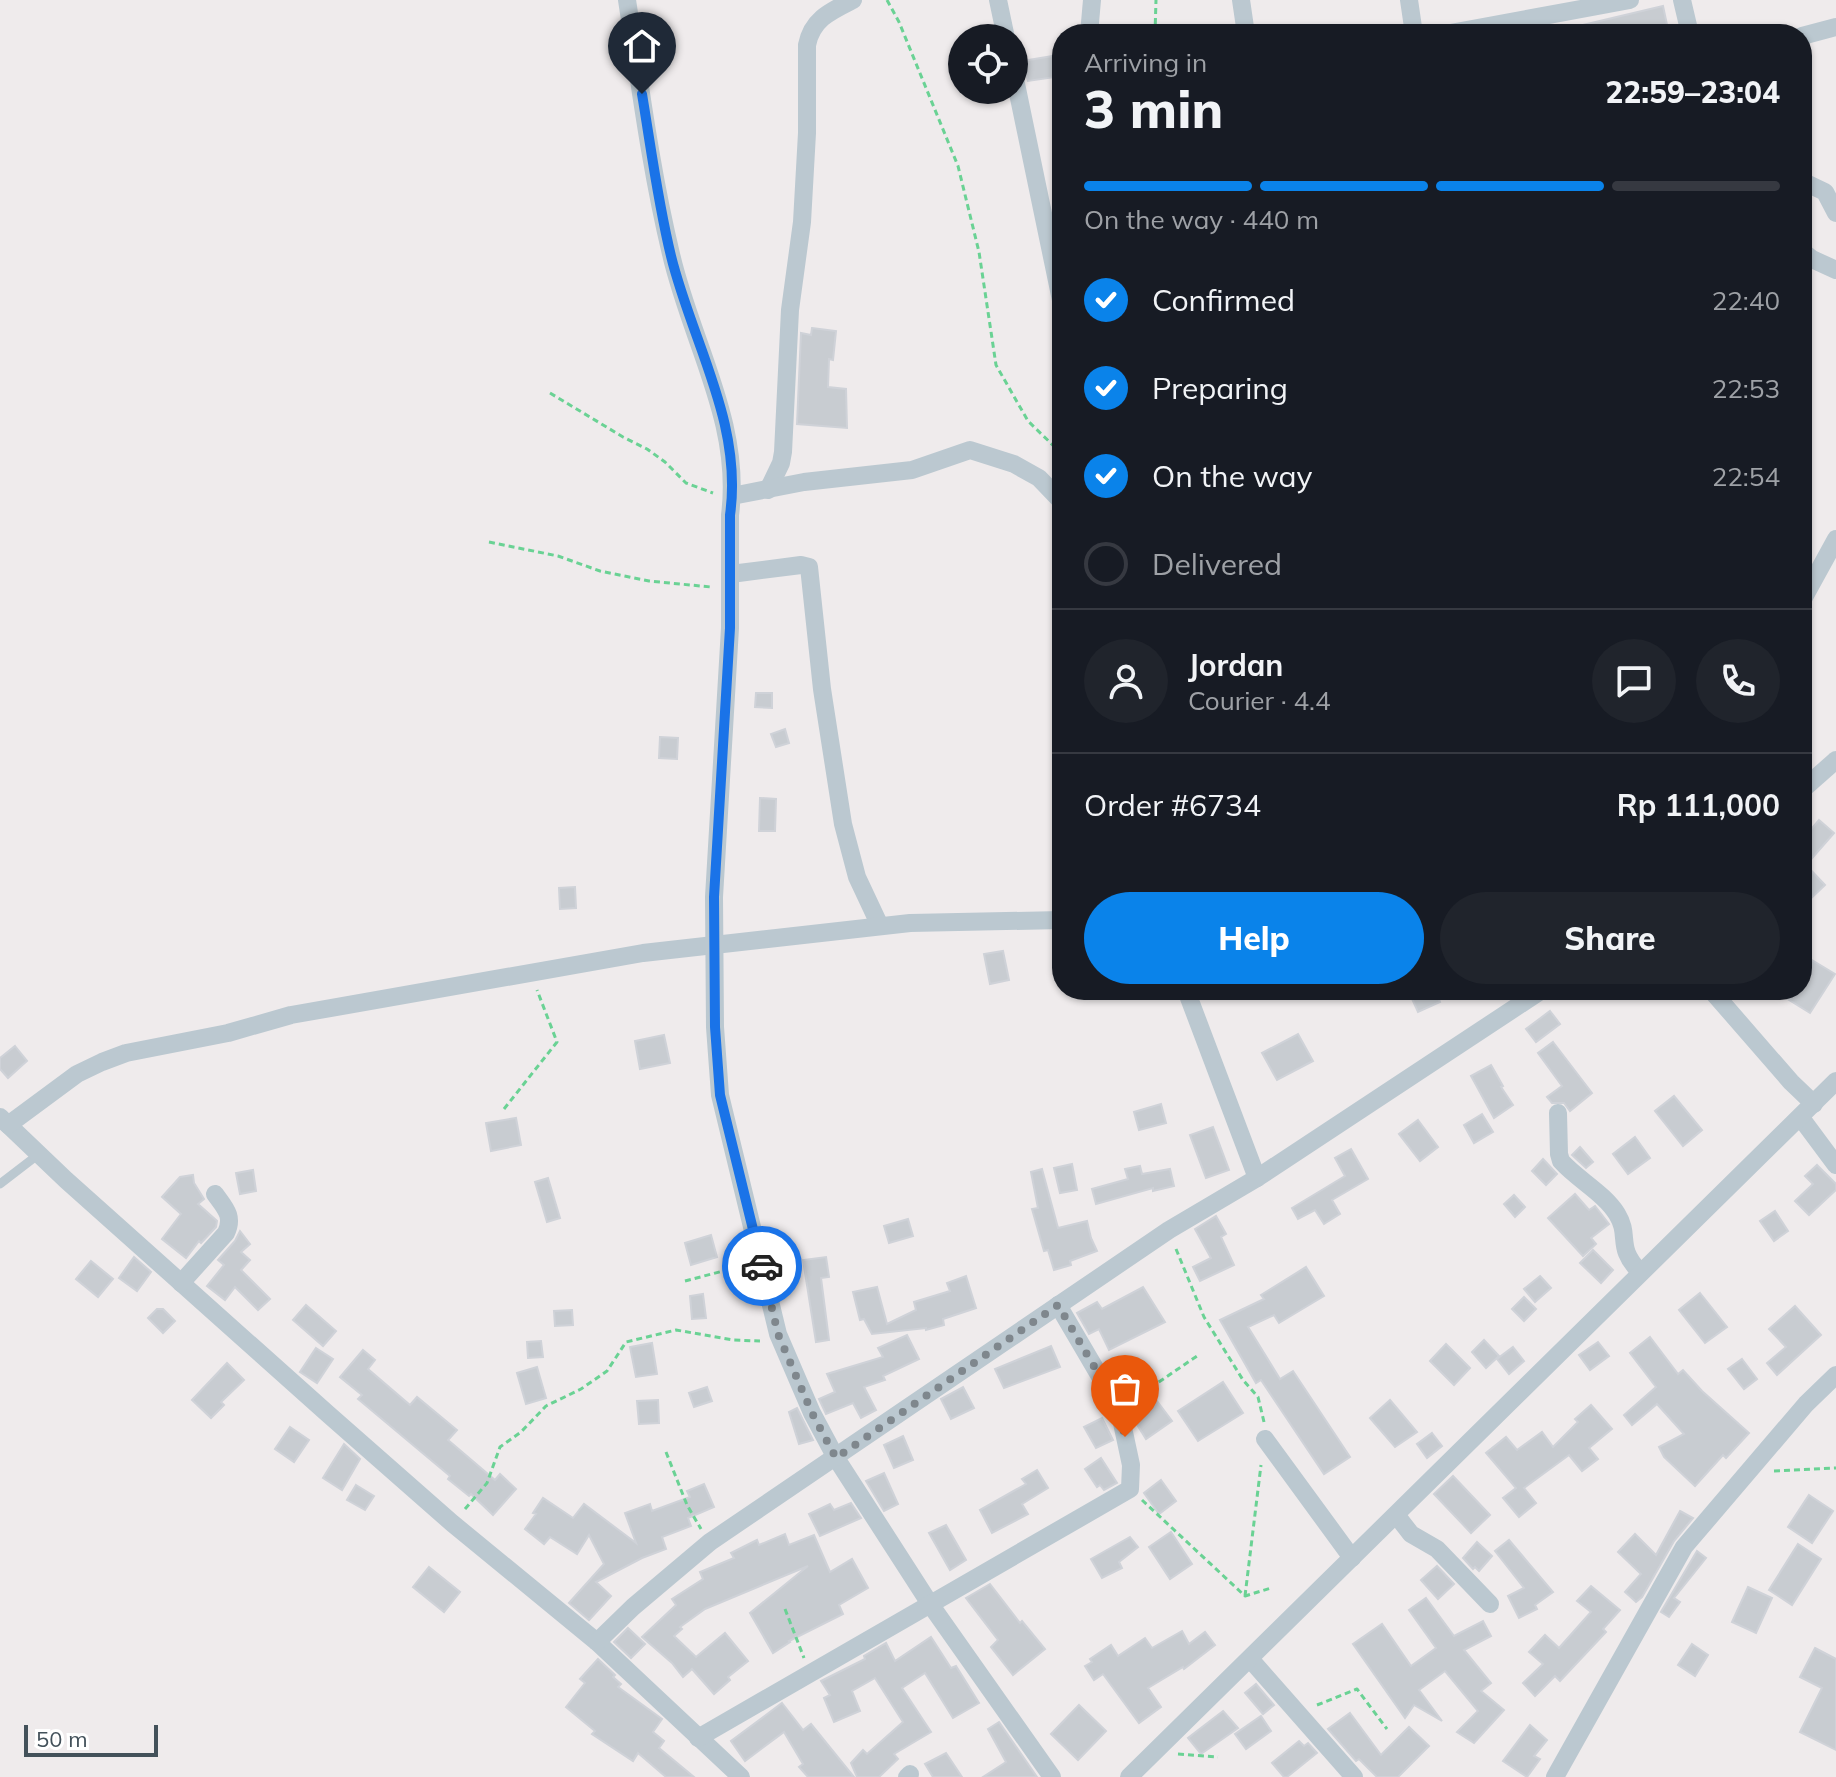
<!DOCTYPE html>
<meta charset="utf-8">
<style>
body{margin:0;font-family:Mulish,sans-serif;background:#20242c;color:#f1f3f6;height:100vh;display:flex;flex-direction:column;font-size:30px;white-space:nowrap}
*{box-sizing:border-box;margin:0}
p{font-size:26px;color:#9ea1a6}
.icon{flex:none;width:44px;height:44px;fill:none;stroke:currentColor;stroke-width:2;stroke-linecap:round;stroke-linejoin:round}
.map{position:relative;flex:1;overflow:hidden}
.drawer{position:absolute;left:1052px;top:24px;width:760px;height:976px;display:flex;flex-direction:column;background:#171b24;border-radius:32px;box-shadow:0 2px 6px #0004}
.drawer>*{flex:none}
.tools{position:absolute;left:948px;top:24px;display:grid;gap:16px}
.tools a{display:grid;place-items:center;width:80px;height:80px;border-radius:50%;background:#171b24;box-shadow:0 2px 6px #0004;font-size:40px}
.scale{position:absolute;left:24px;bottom:20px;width:134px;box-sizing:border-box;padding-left:8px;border:4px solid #43515a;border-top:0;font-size:22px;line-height:28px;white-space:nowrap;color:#43515a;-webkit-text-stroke:6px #fff;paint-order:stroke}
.pin{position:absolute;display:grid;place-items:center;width:68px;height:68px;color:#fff;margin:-82px -34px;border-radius:50% 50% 50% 0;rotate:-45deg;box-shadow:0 0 8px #0007}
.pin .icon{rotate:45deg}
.courier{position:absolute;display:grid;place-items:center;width:80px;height:80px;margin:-40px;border:6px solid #1a73e8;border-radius:50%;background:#fff;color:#222;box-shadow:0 2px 10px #0007}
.summary em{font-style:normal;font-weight:800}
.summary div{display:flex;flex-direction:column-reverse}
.summary{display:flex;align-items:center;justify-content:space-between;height:136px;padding:0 32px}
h1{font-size:52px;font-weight:800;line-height:60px}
.bar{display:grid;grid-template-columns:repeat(4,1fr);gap:12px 8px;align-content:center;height:96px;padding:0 32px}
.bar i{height:10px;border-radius:6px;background:#363941}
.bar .on{background:#0a83ea}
.bar p{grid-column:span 4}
.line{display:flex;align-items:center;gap:20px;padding:0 32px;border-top:2px solid #363941}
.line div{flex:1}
.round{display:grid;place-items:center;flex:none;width:84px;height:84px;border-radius:42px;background:#20242c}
ol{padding:0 32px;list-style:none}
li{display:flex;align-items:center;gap:24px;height:88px}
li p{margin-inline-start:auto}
li .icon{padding:8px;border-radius:50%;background:#0a83ea;color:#fff;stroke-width:4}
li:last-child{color:#9ea1a6}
li i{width:44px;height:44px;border:4px solid #363941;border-radius:50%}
.action{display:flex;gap:16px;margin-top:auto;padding:16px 32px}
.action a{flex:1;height:92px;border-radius:48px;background:#0a83ea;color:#fff;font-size:32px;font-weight:800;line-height:92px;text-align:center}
.action a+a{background:#20242c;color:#f1f3f6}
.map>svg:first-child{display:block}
</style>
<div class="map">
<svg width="1836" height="1777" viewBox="0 0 1836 1777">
<rect width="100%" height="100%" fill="#efebec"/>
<!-- building -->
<g fill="#c8ccd1" stroke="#cfd2d8" stroke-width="2">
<path d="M1663,6L1669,34H1571L1570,28Z"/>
<path d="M1059,55L1062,76L1028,81L1022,61Z"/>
<path d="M812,328L836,331L833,360L829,359L828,387L846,389L847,428L797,424L801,333L811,335Z"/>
<path d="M756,693H772V708L755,707Z"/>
<path d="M785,729L789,743L776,747L771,734Z"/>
<path d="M660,737L678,738L677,759L659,758Z"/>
<path d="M760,798L776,799L775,831H759Z"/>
<path d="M1819,820L1834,833L1806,865L1825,885L1802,907V840Z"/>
<path d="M575,887L576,908L560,909L559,888Z"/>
<path d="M1003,951L1009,980L990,984L984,954Z"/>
<path d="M1802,954L1835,974L1810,1013L1773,990H1802Z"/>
<path d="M1408,990H1435L1440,1002L1418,1012Z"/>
<path d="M1550,1011L1560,1024L1536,1042L1526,1029Z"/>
<path d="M1298,1034L1313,1061L1277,1080L1262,1053Z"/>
<path d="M664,1035L670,1063L640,1069L635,1041Z"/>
<path d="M1553,1042L1592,1093L1570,1111L1564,1103H1552L1547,1097L1562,1086L1538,1053Z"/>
<path d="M15,1046L27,1061L8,1078L0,1069V1058Z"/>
<path d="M1491,1065L1503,1086L1501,1087L1513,1105L1494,1118L1471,1076Z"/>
<path d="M1674,1096L1702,1130L1683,1146L1655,1111Z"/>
<path d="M1161,1104L1166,1123L1139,1130L1134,1112Z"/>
<path d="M1482,1114L1493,1132L1474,1143L1464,1125Z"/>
<path d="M516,1118L521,1145L491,1151L486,1123Z"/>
<path d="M1418,1120L1438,1147L1420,1161L1399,1134Z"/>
<path d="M1213,1127L1229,1170L1206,1178L1190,1135Z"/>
<path d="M1635,1137L1650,1158L1628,1174L1613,1154Z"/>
<path d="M1580,1147L1593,1162L1586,1168L1572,1155Z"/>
<path d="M1351,1149L1368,1179L1332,1200L1340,1214L1324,1224L1315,1210L1298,1219L1292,1208L1345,1176L1335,1158Z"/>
<path d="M1543,1159L1557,1174L1546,1185L1532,1171Z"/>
<path d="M1072,1164L1077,1190L1060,1193L1054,1168Z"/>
<path d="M1817,1165L1836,1184V1190L1809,1215L1795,1201L1813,1184L1805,1176Z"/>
<path d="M1140,1166L1142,1174L1170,1169L1174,1186L1153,1191V1188L1096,1204L1092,1189L1128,1179L1125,1169Z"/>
<path d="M1042,1169L1058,1228L1087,1221L1091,1238L1097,1251L1070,1261L1071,1265L1054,1270L1048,1250L1044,1251L1032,1209L1038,1208L1031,1172Z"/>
<path d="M253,1170L256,1191L240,1194L236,1173Z"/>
<path d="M193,1175L194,1183L204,1199L198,1204L217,1221L216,1227L201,1243L199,1241L186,1258L162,1239L181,1214L162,1197L180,1177Z"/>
<path d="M548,1178L560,1218L547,1222L535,1182Z"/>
<path d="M1575,1194L1589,1210L1595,1206L1609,1224L1591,1238L1596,1244L1583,1256L1548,1218Z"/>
<path d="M1514,1195L1525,1207L1515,1217L1504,1204Z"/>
<path d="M1775,1211L1788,1231L1774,1241L1760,1221Z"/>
<path d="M1216,1216L1226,1234L1221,1237L1234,1265L1200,1281L1193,1267L1211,1258L1195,1229Z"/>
<path d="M908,1219L913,1236L889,1243L884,1226Z"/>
<path d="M240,1231L250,1244L241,1252L250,1260L241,1270L270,1299L258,1310L235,1287L225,1300L207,1286L224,1265L218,1260L235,1241Z"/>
<path d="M711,1235L717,1257L691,1265L685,1243Z"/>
<path d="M1593,1250L1613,1270L1601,1283L1580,1263Z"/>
<path d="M134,1257L151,1272L137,1291L119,1278Z"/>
<path d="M826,1257L829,1277L821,1278L829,1340L816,1342L803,1260Z"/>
<path d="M91,1261L113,1279L98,1297L76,1279Z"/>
<path d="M1306,1267L1324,1296L1279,1323L1274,1315L1248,1327L1280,1379L1293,1371L1350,1457L1324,1474L1261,1380L1256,1383L1220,1320L1264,1299L1261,1295Z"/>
<path d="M966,1276L976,1308L943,1319L944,1325L926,1330V1328L872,1334L864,1319L860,1320L853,1292L877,1287L887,1324L916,1310L914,1302L950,1291L947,1283Z"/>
<path d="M1540,1276L1551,1288L1535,1302L1524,1289Z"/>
<path d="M1143,1287L1165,1322L1109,1350L1099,1329L1089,1334L1077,1313L1097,1302L1102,1309Z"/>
<path d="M1700,1293L1727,1327L1705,1343L1679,1310Z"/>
<path d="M703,1294L706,1318L692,1319L690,1296Z"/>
<path d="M1524,1297L1536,1309L1524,1321L1512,1309Z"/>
<path d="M306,1305L336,1331L323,1346L293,1320Z"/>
<path d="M1795,1306L1821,1335L1777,1375L1767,1363L1786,1347L1769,1329Z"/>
<path d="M157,1309H163L175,1321L163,1333L148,1318Z"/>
<path d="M572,1310L573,1325L555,1326L554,1311Z"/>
<path d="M907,1335L919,1359L883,1376L885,1380L864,1387L876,1410L861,1418L853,1403L826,1414L819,1399L835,1392L827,1374L883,1357L878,1348Z"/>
<path d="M1650,1337L1678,1374L1683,1370L1702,1391L1749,1433L1726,1458L1723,1455L1695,1486L1664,1457L1659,1447L1684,1434L1657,1404L1632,1425L1624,1415L1656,1387L1630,1353Z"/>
<path d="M1484,1340L1499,1356L1486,1368L1472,1352Z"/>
<path d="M541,1341L543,1357L528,1358L527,1342Z"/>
<path d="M1598,1342L1609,1356L1590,1370L1579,1355Z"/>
<path d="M652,1343L657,1374L636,1377L630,1347Z"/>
<path d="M1446,1344L1470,1368L1454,1385L1430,1361Z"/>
<path d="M1051,1346L1060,1367L1004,1388L995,1369Z"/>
<path d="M1513,1347L1524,1361L1509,1374L1497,1359Z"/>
<path d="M316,1348L333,1359L317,1383L300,1372Z"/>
<path d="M363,1350L375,1360L368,1369L410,1405L417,1397L457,1430L448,1440L495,1480L500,1474L516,1489L493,1515L471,1494L469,1496L448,1479L450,1476L358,1399L362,1395L340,1377Z"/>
<path d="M1742,1359L1757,1379L1744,1389L1728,1369Z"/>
<path d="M227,1363L244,1380L221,1402L224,1405L211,1418L192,1400Z"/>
<path d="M537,1367L546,1398L526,1404L517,1373Z"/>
<path d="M1223,1382L1243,1413L1198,1441L1178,1411Z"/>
<path d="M707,1387L712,1401L694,1407L689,1393Z"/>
<path d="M963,1387L974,1408L951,1419L941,1399Z"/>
<path d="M658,1400L659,1423L639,1424L637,1401Z"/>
<path d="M1390,1400L1417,1432L1395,1447L1370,1418Z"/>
<path d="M1157,1401L1172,1421L1146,1439L1133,1418Z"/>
<path d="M1591,1405L1612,1429L1589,1448L1598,1459L1582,1471L1569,1455L1524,1488L1536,1503L1519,1517L1503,1498L1516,1488L1486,1453L1506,1437L1517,1450L1542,1432L1553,1447L1578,1422L1575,1419Z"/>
<path d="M797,1408L813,1440L799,1444L789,1412Z"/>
<path d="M1102,1418L1113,1440L1096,1448L1084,1427Z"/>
<path d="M290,1427L309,1440L294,1462L275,1449Z"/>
<path d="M1432,1433L1442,1446L1427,1458L1417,1444Z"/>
<path d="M903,1436L913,1460L894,1468L884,1445Z"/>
<path d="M344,1444L360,1459L342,1490L323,1478Z"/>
<path d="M1101,1458L1117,1483L1104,1490L1100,1485L1097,1487L1085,1469Z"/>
<path d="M1037,1470L1048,1488L1022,1504L1028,1514L992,1533L980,1510L1026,1484L1022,1479Z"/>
<path d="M884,1473L898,1504L884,1511L866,1481Z"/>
<path d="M1453,1476L1490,1515L1471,1533L1434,1494Z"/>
<path d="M1161,1480L1176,1501L1159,1514L1144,1493Z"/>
<path d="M704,1484L714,1507L688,1518L691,1526L662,1537L666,1549L642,1558L596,1582L611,1596L589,1620L569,1603L604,1564L589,1535L577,1554L550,1537L544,1544L525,1529L536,1514L533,1513L543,1498L573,1518L584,1504L636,1543L625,1513L650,1504L652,1511L690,1497L687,1491Z"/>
<path d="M356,1485L374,1496L365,1510L347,1500Z"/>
<path d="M1809,1495L1833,1511L1812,1543L1788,1527Z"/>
<path d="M851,1503L861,1518L820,1536L809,1514L830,1504L834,1510Z"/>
<path d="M1680,1511L1693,1518L1674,1541L1642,1597L1636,1602L1625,1592L1641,1574L1618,1552L1635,1534L1656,1555Z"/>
<path d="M946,1525L966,1560L950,1570L929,1533Z"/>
<path d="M1171,1532L1192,1564L1170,1579L1149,1547Z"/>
<path d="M785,1534L789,1545L814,1535L830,1572L852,1559L868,1588L839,1605L843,1614L789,1641L790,1642L773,1653L750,1613L808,1566L705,1609L680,1627L682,1629L674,1636L696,1657L725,1633L748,1661L728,1677L730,1680L714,1694L692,1669L683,1677L672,1663L642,1637L676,1605L672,1599L703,1579L700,1572L734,1558L731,1553L757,1540L759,1545Z"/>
<path d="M1130,1537L1138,1547L1119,1562L1122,1568L1102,1578L1091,1559Z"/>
<path d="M1509,1540L1553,1592L1535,1605L1537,1609L1519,1618L1508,1596L1524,1588L1495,1551Z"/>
<path d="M1477,1542L1492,1556L1479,1571L1475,1567L1473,1569L1463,1558Z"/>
<path d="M1798,1544L1821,1559L1792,1605L1769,1590Z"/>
<path d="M1697,1551L1706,1558L1674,1598L1680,1602L1669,1617L1661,1612Z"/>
<path d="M1437,1566L1454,1584L1438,1599L1421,1580Z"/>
<path d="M429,1567L460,1592L444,1612L413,1587Z"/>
<path d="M990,1584L1020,1623L1022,1621L1045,1649L1013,1675L991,1647L998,1640L966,1598Z"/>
<path d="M1591,1586L1620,1610L1603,1629L1606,1632L1560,1681L1555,1676L1535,1696L1523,1683L1543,1664L1529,1652L1545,1635L1559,1648L1591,1612L1577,1601Z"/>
<path d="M1748,1587L1772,1598L1756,1633L1732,1622Z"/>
<path d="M1426,1598L1454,1636L1483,1621L1491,1636L1464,1650L1491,1683L1481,1691L1504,1710L1474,1743L1457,1732L1478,1711L1445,1671L1419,1690L1442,1721L1414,1705L1405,1718L1353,1644L1382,1624L1411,1666L1436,1648L1409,1610Z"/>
<path d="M628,1628L645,1644L631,1658L614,1642Z"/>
<path d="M1182,1631L1189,1644L1205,1632L1215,1645L1184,1669L1183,1667L1148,1688L1161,1707L1139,1723L1103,1674L1094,1680L1085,1666L1092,1662L1090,1659L1111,1645L1118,1656L1145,1638L1152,1648Z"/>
<path d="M931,1637L951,1668L956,1666L979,1703L953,1718L925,1673L902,1688L931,1732L894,1754L898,1759L879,1777H857L851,1763L863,1750L867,1754L903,1722L875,1678L852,1691L860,1711L834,1722L824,1698L830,1695L821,1681L865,1659L864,1656L886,1643L895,1661Z"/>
<path d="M1692,1644L1708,1655L1695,1676L1678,1665Z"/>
<path d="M1815,1648L1836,1659V1750L1800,1732L1822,1688L1800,1677Z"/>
<path d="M598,1659L615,1675L613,1677L621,1684L618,1687L662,1719L653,1732L664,1741L659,1748L694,1777H666L638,1753L633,1761L592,1734L595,1731L566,1707L585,1683L580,1679Z"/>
<path d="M1256,1684L1274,1705L1263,1714L1245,1693Z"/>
<path d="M782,1703L803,1730L811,1724L854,1777H808L799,1767L803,1764L784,1732L745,1761L731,1741Z"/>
<path d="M1079,1705L1106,1731L1078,1760L1051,1734Z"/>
<path d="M1223,1711L1238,1728L1201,1754L1188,1738Z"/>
<path d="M1350,1713L1381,1755L1409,1727L1429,1746L1398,1777H1377L1359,1759L1356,1761L1328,1729Z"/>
<path d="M1261,1716L1271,1731L1246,1749L1235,1734Z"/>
<path d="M999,1722L1037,1777H983L1006,1762L988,1729Z"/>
<path d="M1530,1725L1547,1740L1534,1756L1540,1759L1527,1777L1503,1761Z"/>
<path d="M1299,1741L1304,1746L1308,1743L1317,1753L1287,1777H1284L1272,1763Z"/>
<path d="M946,1753L962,1777H933L925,1764Z"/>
</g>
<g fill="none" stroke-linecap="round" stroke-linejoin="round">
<!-- path -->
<g stroke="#6ad294" stroke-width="3" stroke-dasharray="6 4" stroke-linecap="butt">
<path d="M887,0L899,22L958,166L979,252L996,365L1028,421L1062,454"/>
<path d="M1155,34L1156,0"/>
<path d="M550,393L623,437L647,449L665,462L686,483L713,493"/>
<path d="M489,542L558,556L600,571L649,581L711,587"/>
<path d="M504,1109L557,1042L537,990"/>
<path d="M1176,1249L1204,1317L1243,1380L1258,1397L1264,1422"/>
<path d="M685,1281L742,1266"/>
<path d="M1134,1399L1197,1356"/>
<path d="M666,1452L687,1505L701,1529"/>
<path d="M1774,1471L1836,1468"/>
<path d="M1142,1500L1245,1596L1271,1588"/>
<path d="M465,1509L487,1483L500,1447L521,1432L546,1406L581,1389L607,1371L626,1342L676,1330L733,1340L760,1341"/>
<path d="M1245,1596L1261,1465"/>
<path d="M785,1609L804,1658"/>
<path d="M1317,1705L1357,1689L1387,1729"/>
<path d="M1178,1754L1218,1757"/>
</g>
<!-- lane -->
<path stroke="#bbc8d0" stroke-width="9" d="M0,1184L39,1154"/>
<!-- street -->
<g stroke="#bbc8d0" stroke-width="18">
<path d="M627,0C640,85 651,171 671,254C691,342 742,422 730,515V628L714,897L715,1027L720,1095L778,1334L812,1413L836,1458L930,1604L1052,1777"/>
<path d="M998,0L1006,38"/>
<path d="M1241,0L1246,34"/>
<path d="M1409,0L1414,34"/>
<path d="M1682,0L1690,34"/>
<path d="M1089,34L1092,0"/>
<path d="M1445,34L1630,0"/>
<path d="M1802,36L1836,27"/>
<path d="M1014,74L1062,305"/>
<path d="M1802,181L1825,192L1836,213"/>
<path d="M1802,251L1812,259L1836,270"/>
<path d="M768,490L781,463L783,452L790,310L802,222L807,133V45C812,19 831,11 853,0"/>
<path d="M732,496L804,482L912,470L970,450L1014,464L1039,478L1062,502"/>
<path d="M731,574L801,565L809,567L822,689L843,824L857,877L880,926"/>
<path d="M1802,601L1836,539"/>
<path d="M1802,790L1836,760"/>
<path d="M1186,990L1257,1178"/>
<path d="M1711,990L1791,1082L1814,1104"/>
<path d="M1558,1113L1559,1154L1561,1161C1578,1180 1604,1193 1617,1214C1631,1237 1615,1246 1640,1272"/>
<path d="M0,1117L66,1180L328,1414L452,1523L597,1642L741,1777"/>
<path d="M1801,1118L1836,1165"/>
<path d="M8,1125L77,1074L102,1062L126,1053L228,1033L291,1015L643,953L910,923L1062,920"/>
<path d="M181,1283L226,1233C234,1216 225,1208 215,1194"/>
<path d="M1265,1439L1352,1558"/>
<path d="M1397,1516L1411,1534L1437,1549L1490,1604"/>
<path d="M597,1642L633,1607L710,1542L1169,1230L1257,1178L1542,990"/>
<path d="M1251,1660L1354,1777"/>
<path d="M698,1738L1130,1489L1131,1465L1119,1409L1058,1305"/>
<path d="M907,1777L910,1774"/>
<path d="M1129,1777L1836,1081"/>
<path d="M1555,1777L1684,1547L1806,1404L1836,1375"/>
</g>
</g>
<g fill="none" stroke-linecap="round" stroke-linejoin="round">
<!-- done -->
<path stroke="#7f878d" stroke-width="8" stroke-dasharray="0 14.4" d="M762,1266L778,1334L812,1413L836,1458L1058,1305L1119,1409L1125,1437"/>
<!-- route -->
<path stroke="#1a73e8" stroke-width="10" d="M642,94C651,148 658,203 671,256C692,342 743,423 730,515V628L714,897L715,1027L720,1095L762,1266"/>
</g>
</svg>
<div class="tools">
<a><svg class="icon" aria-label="locate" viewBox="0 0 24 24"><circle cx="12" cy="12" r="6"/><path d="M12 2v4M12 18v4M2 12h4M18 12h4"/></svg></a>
</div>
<div class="scale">50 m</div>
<div class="pin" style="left:1125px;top:1437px;background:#ea580c"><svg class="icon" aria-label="bag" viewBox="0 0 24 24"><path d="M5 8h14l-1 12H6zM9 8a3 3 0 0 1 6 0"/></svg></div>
<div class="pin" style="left:642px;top:94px;background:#1f2937"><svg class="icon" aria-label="home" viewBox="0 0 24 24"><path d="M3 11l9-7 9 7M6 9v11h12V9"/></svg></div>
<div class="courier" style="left:762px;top:1266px"><svg class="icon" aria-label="car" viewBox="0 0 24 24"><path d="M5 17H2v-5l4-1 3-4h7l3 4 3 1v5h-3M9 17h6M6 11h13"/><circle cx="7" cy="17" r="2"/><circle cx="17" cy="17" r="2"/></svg></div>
<section class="drawer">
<div class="summary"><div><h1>3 min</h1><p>Arriving in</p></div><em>22:59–23:04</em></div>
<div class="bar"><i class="on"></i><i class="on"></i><i class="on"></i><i></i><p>On the way · 440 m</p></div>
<ol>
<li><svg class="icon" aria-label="check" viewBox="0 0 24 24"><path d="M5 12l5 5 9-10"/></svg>Confirmed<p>22:40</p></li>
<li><svg class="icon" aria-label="check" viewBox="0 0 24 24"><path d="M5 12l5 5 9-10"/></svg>Preparing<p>22:53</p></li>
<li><svg class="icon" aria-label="check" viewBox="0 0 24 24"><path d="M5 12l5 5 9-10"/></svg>On the way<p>22:54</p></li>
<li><i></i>Delivered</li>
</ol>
<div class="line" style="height:144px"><a class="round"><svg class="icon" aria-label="person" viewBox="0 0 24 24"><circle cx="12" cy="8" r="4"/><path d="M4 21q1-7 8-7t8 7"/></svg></a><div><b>Jordan</b><p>Courier · 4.4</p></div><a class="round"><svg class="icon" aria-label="chat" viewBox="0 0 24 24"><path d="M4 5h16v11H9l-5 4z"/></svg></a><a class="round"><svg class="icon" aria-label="phone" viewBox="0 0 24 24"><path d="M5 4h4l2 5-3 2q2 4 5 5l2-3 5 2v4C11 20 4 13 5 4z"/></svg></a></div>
<div class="line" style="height:104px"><div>Order #6734</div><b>Rp 111,000</b></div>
<div class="action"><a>Help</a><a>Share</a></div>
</section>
</div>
